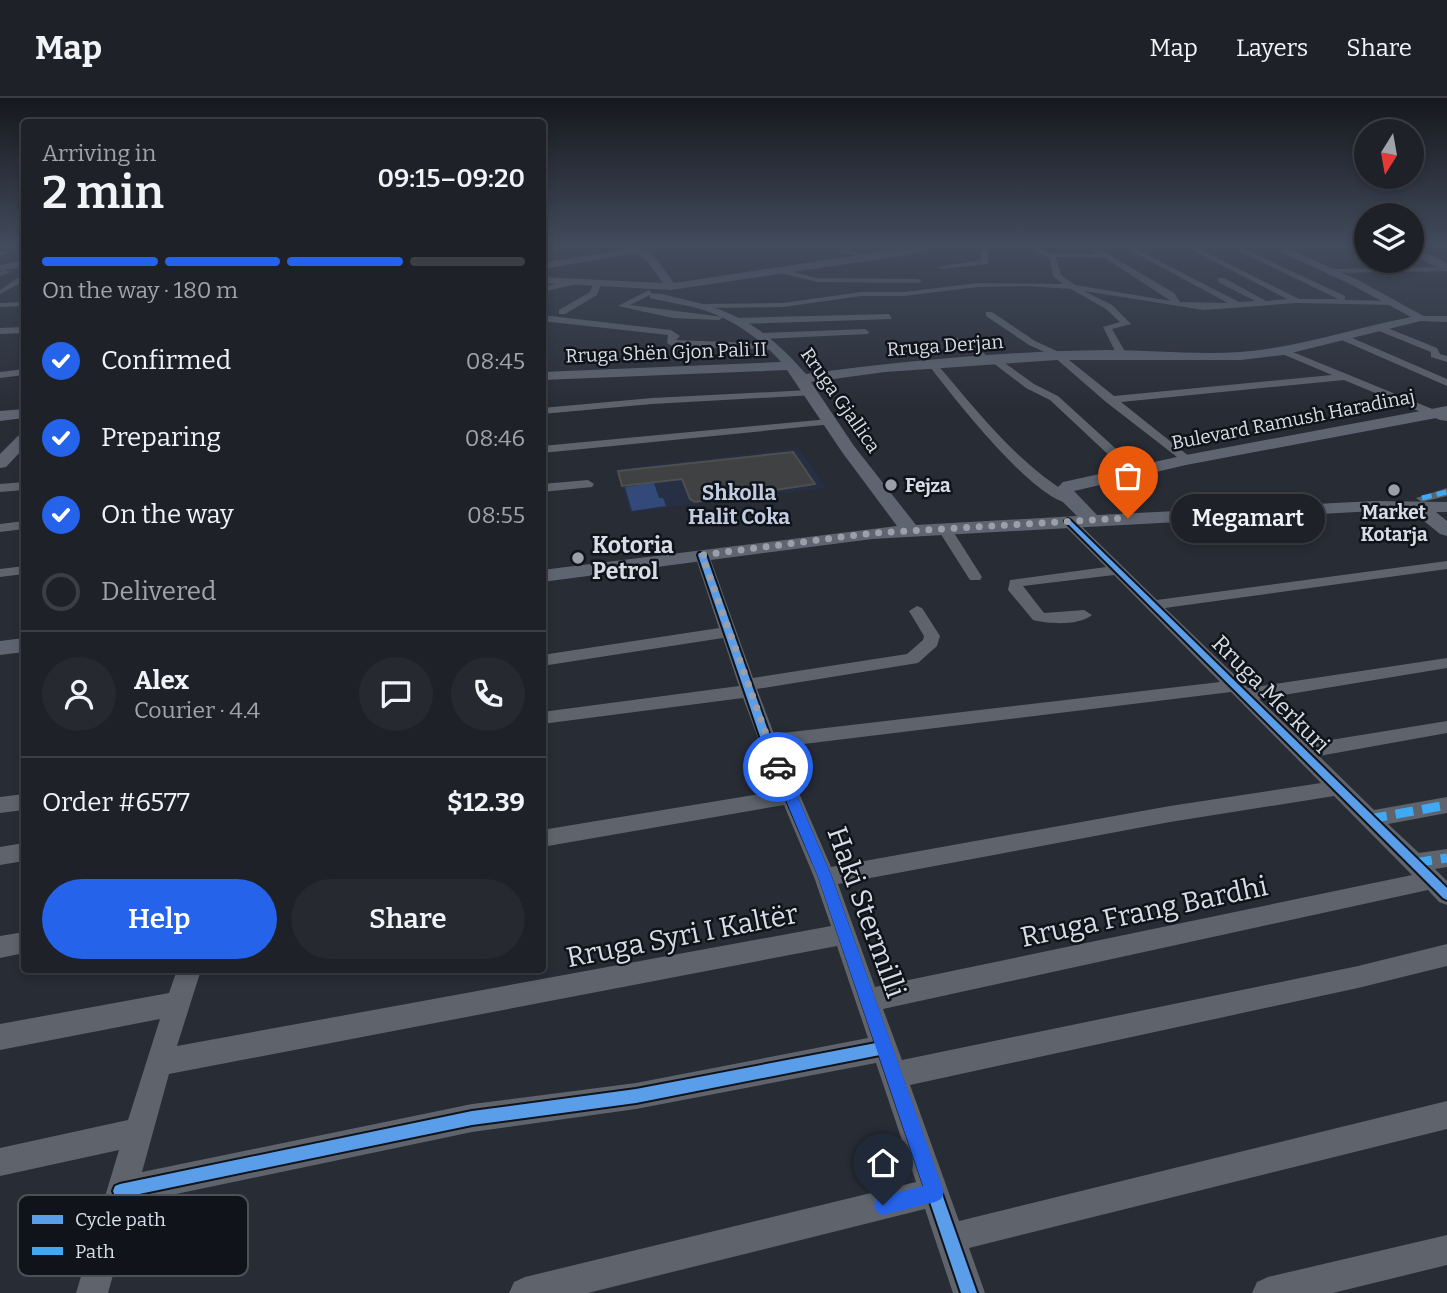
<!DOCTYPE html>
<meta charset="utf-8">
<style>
body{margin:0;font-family:Bitter,serif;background:#262930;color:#f1f3f6;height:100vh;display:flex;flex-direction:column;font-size:26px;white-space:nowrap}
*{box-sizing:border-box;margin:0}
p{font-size:23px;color:#a1a3a8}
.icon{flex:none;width:38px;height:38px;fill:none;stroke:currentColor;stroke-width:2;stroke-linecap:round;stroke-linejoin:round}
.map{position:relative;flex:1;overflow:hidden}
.details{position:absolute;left:21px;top:21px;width:525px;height:854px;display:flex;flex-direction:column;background:#1e2128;border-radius:7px;box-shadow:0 4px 10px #0003,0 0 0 2px #3c3e45}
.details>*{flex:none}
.needle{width:46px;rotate:191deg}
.fabs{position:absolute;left:1354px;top:21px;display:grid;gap:14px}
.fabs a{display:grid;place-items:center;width:70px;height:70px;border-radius:50%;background:#1e2128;box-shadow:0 4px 10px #0003,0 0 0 2px #3c3e45;font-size:35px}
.pin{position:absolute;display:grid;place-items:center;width:60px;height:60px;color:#fff;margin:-72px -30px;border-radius:50% 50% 50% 0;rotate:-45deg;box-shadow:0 0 7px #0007}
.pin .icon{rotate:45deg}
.courier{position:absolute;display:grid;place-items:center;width:70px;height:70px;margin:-35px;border:5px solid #2563eb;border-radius:50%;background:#fff;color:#222;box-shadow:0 2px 9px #0007}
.bubble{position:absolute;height:49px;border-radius:24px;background:#1e2128;box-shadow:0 4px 10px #0003,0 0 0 2px #3c3e45;font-size:23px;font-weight:600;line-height:49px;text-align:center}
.summary em{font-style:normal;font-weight:600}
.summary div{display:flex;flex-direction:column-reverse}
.summary{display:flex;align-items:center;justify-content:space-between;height:119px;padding:0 21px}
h1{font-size:46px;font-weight:600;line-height:52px}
.bar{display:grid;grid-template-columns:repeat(4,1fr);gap:10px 7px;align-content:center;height:84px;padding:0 21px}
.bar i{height:9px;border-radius:5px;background:#3c3e45}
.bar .active{background:#2563eb}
.bar p{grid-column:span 4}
.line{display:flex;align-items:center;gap:18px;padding:0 21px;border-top:2px solid #3c3e45}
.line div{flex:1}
.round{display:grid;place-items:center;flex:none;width:74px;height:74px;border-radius:37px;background:#262930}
ol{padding:0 21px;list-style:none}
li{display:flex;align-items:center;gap:21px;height:77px}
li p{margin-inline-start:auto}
li .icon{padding:7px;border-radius:50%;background:#2563eb;color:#fff;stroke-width:4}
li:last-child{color:#a1a3a8}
li i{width:38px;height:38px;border:4px solid #3c3e45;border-radius:50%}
.button{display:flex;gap:14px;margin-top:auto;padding:14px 21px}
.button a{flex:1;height:80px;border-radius:42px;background:#2563eb;color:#fff;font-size:28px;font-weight:600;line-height:80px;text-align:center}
.button a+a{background:#262930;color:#f1f3f6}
header{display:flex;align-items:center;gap:42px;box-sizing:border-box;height:98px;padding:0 35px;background:#1e2128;border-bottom:2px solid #3c3e45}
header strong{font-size:33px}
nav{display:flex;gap:38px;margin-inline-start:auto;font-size:24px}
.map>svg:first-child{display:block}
</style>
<header>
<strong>Map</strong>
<nav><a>Map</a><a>Layers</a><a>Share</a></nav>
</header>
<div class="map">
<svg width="1447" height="1195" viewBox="0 0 1447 1195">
<rect width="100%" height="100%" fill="#282c35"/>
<!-- built -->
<path fill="#262f43" d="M798,350L826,390L630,414L616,371Z"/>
<!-- green -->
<path fill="#32497a" d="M654,385L659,400H663L666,408L632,413L625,389Z"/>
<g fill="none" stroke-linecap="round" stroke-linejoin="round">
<!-- stream -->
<path stroke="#04093f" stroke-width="2" d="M0,147L8,146"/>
</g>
<!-- building -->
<path fill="#404142" stroke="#4f4f4f" stroke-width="2" d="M793,354L815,386L695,404L690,401L682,381L622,388L618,373Z"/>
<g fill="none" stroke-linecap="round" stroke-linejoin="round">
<!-- street -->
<g fill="#5e636c" fill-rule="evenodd">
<path d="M751,146H762L732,154L729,152Z"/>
<path d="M812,146H823L874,159L870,161Z"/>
<path d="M877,146H883L890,158H884Z"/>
<path d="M981,146H987L988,166L941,171L937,169L981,162Z"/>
<path d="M1023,146H1031L1049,155L1098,156L1084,146H1091L1174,195L1180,204L1228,205L1118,146H1126L1239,204L1255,203L1218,184V180H1224L1266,203L1287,201L1181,146H1189L1299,201H1338L1225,146H1233L1345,198V202L1395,203L1399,205L1395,207L1297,205L1204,212L1084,193L1112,207L1131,226L1112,231L1127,257L1122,260L1117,257L1103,229L1120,224L1106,211L1071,191L1025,188L978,189L904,198H861L783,209L703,210L699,208L703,206L783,205L861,194H904L978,185L1063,186L1053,178L1050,161ZM1056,159L1105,160L1171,203L1075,187L1061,177Z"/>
<path d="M0,154L4,153L8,155L0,158Z"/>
<path d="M1446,169V173L1330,175L1326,173L1330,171Z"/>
<path d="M779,170L817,180L918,181L922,183L918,185L817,184L776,174Z"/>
<path d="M4,172L11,174L0,178V174Z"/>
<path d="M21,178H24V183L0,196V192Z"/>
<path d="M570,183L573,187L542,194V189Z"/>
<path d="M594,184L601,186L597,197L565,216H559V212L590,194Z"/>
<path d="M649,192L652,196L630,207L723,219L719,222L673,220L618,208Z"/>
<path d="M24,204V208L0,209V205Z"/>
<path d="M986,214H992L1035,243L1059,254L1114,298L1332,277L1280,255V251L1283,250L1447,317V323L1440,322L1344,282L1121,304L1190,359L1192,362L1186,366L1106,304L1053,258L1029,247L986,218Z"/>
<path d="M889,216L892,221L737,226L733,223L737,220Z"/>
<path d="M542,217L671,232L680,238L676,242L775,246L780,249L775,252L672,248L667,245L668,237L542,223Z"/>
<path d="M1423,218H1447V224L1420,223Z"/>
<path d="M1374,227H1380L1437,250L1440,256L1447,258V264L1431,259V254L1374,231Z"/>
<path d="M24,229V235L0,236V230Z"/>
<path d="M865,231L869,234L868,236L762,241L757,238L762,235Z"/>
<path d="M1337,236H1343L1447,281V288L1337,240Z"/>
<path d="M951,238L972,246L991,261L998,260L1034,286L1058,298L1137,370V376H1129L1050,302L1026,290L992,264L985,265L966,250L948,243L946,241Z"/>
<path d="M930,265H936C979,315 1018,367 1076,400V406C1040,412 952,297 930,269Z"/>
<path d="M24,271V277L0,280V274Z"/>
<path d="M810,292L815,295L814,297L652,306L542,316V310L652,300Z"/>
<path d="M829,321L835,324L833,326L542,355V348Z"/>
<path d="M588,382L594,386L592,389L542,394V386Z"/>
<path d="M24,384V392L0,394V386Z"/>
<path d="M1447,390V398L1422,404L1416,400Z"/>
<path d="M1068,419L1073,420L1157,502L1447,463V471L1165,510L1248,590L1447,560V570L1259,601L1306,646L1447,623V635L1319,658L1374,712L1447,699V715L1388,726L1419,755L1447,751V769L1435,771L1447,783V807L1439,804L1428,792L883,911L902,962L1358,868L1447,846V868L1358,890L910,987L959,1123L1447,1003V1031L969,1150L985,1195H953L925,1111L588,1195H509L514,1184L525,1179L916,1084L876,965L636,1011L472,1034L133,1105L108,1195H76L119,1052L0,1078V1050L128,1022L160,921L0,952V926L169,895L177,872H201L177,948L831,828L814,779L784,707L542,749V732L778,693L743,600L542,626V614L739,588L723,540L542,568V557L719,530L695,457L702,453L709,457L753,580L907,556L923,542L924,538L909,513L917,508L922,510L940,538L937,548L918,565L757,591L774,636L1220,584L1114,477L1023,488L1044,515L1084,512L1092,517C1079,528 1049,526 1033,522L1008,492L1010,482L1106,469L1063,426V420ZM1231,594L1321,685L1170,708L831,769L779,649ZM1334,698L1412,777L875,889L838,786L1170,724ZM837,848L868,940L636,985L472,1006L142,1074L169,976Z"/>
<path d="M24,423V431L0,434V426Z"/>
<path d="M944,426L949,427L982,479L980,482H970L968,479L937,430Z"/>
<path d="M24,468V476L0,479V471Z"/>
<path d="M24,696V712L0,715V699Z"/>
<path d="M24,745V763L0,767V749Z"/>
<path d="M24,834V855L0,860V838Z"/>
<path d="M1447,1137V1167L1333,1195H1252L1257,1184L1268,1179Z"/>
</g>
<!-- secondary -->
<g fill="#5f6570" fill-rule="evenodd">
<path d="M641,146H654L644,151L655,159L674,185L931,146H947L908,157L671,192L542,185V179L663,185L647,163L636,155L542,171V165L627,151Z"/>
<path d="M1264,146H1277L1358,182L1429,221L1283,257L1241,262H1057L885,274L811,284L854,348L916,427L1077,418L1060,401L1056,391L1063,384L1186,357L1447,308V318L1186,367L1074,393L1097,417L1375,403L1447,404V414H1436L1447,423V438L1440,436L1413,414L1375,413L872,441L542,484V472L897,428L842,354L787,272L542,282V274L781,264C763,243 735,223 709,214C691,207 669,205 650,200V196C660,194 672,199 682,201C739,213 768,233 806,276C905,263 1007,253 1107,252C1152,252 1195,257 1240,254C1297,250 1354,230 1411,219L1350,186Z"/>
<path d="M1412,150L1439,160L1447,166V174L1412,157Z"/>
<path d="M24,162V168L0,173V167Z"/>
<path d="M24,311V320L0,323V313Z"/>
<path d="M24,336V350L6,369L0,370V356L18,338Z"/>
<path d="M24,540V554L0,557V543Z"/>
</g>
<!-- quiet-far1 -->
<path stroke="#3fa9f5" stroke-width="5" stroke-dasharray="10 5" stroke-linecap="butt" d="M1422,400L1447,394"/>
<!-- quiet -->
<g stroke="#3fa9f5" stroke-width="9" stroke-dasharray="18 9" stroke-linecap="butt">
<path d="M1369,721L1447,707"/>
<path d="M1414,765L1447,760"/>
</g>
<!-- cycleway casing -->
<g stroke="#10131a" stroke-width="4">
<g id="cycleway">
<path d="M1068,421L1070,422L1447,790V802L1443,800L1066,424L1065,423Z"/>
<path d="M699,455H702L706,457L772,644L830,779L977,1195H961L880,957L636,1005L472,1027L120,1100L115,1098L113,1093L115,1088L120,1086L472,1013L636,991L876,945L820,779L762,644L698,457Z"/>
</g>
</g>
<!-- cycleway -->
<use href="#cycleway" fill="#5a9eea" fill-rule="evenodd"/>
</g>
<!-- sky -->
<linearGradient id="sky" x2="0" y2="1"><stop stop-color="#16181d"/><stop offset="0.47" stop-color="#424b5c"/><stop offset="1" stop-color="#424b5c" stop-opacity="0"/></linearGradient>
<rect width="1447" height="313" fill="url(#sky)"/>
<!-- route -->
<path fill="#2563eb" d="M778,665L785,669L832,779L944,1094L941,1101L935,1104L883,1117L877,1114L874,1107L877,1100L923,1088L818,779L772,669Z"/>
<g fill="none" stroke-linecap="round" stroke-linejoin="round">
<!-- done -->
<path stroke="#9a9fa9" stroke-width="7" stroke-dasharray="0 12.6" d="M778,669L702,457L873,435L1128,420"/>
</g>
<!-- markers -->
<g fill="#9a9fa9" stroke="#10131a" stroke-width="2.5">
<circle cx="891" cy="387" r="7"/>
<circle cx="1394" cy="392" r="7"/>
<circle cx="578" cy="460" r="7"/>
</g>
<g text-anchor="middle" stroke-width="5" stroke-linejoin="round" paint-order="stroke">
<!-- far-street labels -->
<g font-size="19" fill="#d7dde7" stroke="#10131a">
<text transform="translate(945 247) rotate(-4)" y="7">Rruga Derjan</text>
<text transform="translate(666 254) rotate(-2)" y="7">Rruga Shën Gjon Pali II</text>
<text transform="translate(841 302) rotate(55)" y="7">Rruga Gjallica</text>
<text transform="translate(1293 321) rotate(-11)" y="7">Bulevard Ramush Haradinaj</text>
</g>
<!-- far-poi labels -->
<g font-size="19" font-weight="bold" fill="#d7dde7" stroke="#10131a" text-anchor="start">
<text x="905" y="394">Fejza</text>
<text x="1394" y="421" text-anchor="middle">Market<tspan x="1394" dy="22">Kotarja</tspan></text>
</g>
<!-- far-quarter labels -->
<g font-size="21" font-weight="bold" fill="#c2cce0" stroke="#10131a">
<text x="739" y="402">Shkolla<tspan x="739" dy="24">Halit Coka</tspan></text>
</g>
<!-- poi labels -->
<g font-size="23" font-weight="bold" fill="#d7dde7" stroke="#10131a" text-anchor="start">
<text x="592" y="455">Kotoria<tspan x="592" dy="26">Petrol</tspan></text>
</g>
<!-- street labels -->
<g font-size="23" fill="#d7dde7" stroke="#10131a">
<text transform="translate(1271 596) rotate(45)" y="8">Rruga Merkuri</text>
</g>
<!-- near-street labels -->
<g font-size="28" fill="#d7dde7" stroke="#10131a">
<text transform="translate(1144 813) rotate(-12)" y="10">Rruga Frang Bardhi</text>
<text transform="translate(867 814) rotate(70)" y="10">Haki Stermilli</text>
<text transform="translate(682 837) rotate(-11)" y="10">Rruga Syri I Kaltër</text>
</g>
</g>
<!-- legend -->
<rect x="18" y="1097" width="230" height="81" rx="10" fill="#10131a" stroke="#4c5058" stroke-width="2"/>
<rect x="32" y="1117" width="31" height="9" fill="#5a9eea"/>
<rect x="32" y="1149" width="31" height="8" fill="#3fa9f5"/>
<g font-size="19" fill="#d7dde7">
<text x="75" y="1128">Cycle path</text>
<text x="75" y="1160">Path</text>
</g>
</svg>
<div class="fabs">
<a><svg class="needle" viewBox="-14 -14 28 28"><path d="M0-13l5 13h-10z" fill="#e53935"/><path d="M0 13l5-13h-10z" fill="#a1a3a8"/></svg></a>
<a><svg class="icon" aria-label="layers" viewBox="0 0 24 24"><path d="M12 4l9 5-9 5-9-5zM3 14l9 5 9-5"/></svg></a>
</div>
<div class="pin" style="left:1128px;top:420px;background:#ea580c"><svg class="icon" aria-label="bag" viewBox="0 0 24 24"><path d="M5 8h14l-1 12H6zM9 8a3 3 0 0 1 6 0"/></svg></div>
<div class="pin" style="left:883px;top:1107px;background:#1f2937"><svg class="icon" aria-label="home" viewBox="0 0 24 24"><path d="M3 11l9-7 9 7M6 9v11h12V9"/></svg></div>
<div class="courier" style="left:778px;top:669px"><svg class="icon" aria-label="car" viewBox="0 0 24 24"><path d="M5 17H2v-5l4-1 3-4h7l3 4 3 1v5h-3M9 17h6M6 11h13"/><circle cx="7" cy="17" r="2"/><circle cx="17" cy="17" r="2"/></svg></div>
<div class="bubble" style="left:1171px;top:396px;width:154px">Megamart</div>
<section class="details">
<div class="summary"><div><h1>2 min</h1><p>Arriving in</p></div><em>09:15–09:20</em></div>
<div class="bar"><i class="active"></i><i class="active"></i><i class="active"></i><i></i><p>On the way · 180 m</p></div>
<ol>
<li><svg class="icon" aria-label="check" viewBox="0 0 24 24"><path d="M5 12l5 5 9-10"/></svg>Confirmed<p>08:45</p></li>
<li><svg class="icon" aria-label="check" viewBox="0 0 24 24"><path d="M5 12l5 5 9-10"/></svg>Preparing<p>08:46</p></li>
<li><svg class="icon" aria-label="check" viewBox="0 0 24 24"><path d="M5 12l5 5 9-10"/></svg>On the way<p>08:55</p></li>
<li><i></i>Delivered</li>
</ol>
<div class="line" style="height:126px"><a class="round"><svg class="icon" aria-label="person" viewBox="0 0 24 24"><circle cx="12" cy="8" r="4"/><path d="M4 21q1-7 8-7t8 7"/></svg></a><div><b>Alex</b><p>Courier · 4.4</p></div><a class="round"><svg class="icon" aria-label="chat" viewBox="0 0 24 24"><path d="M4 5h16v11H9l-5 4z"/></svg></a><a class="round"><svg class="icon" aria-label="phone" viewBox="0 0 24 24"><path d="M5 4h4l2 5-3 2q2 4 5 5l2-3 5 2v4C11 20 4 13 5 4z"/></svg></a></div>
<div class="line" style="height:91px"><div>Order #6577</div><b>$12.39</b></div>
<div class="button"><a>Help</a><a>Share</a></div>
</section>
</div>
